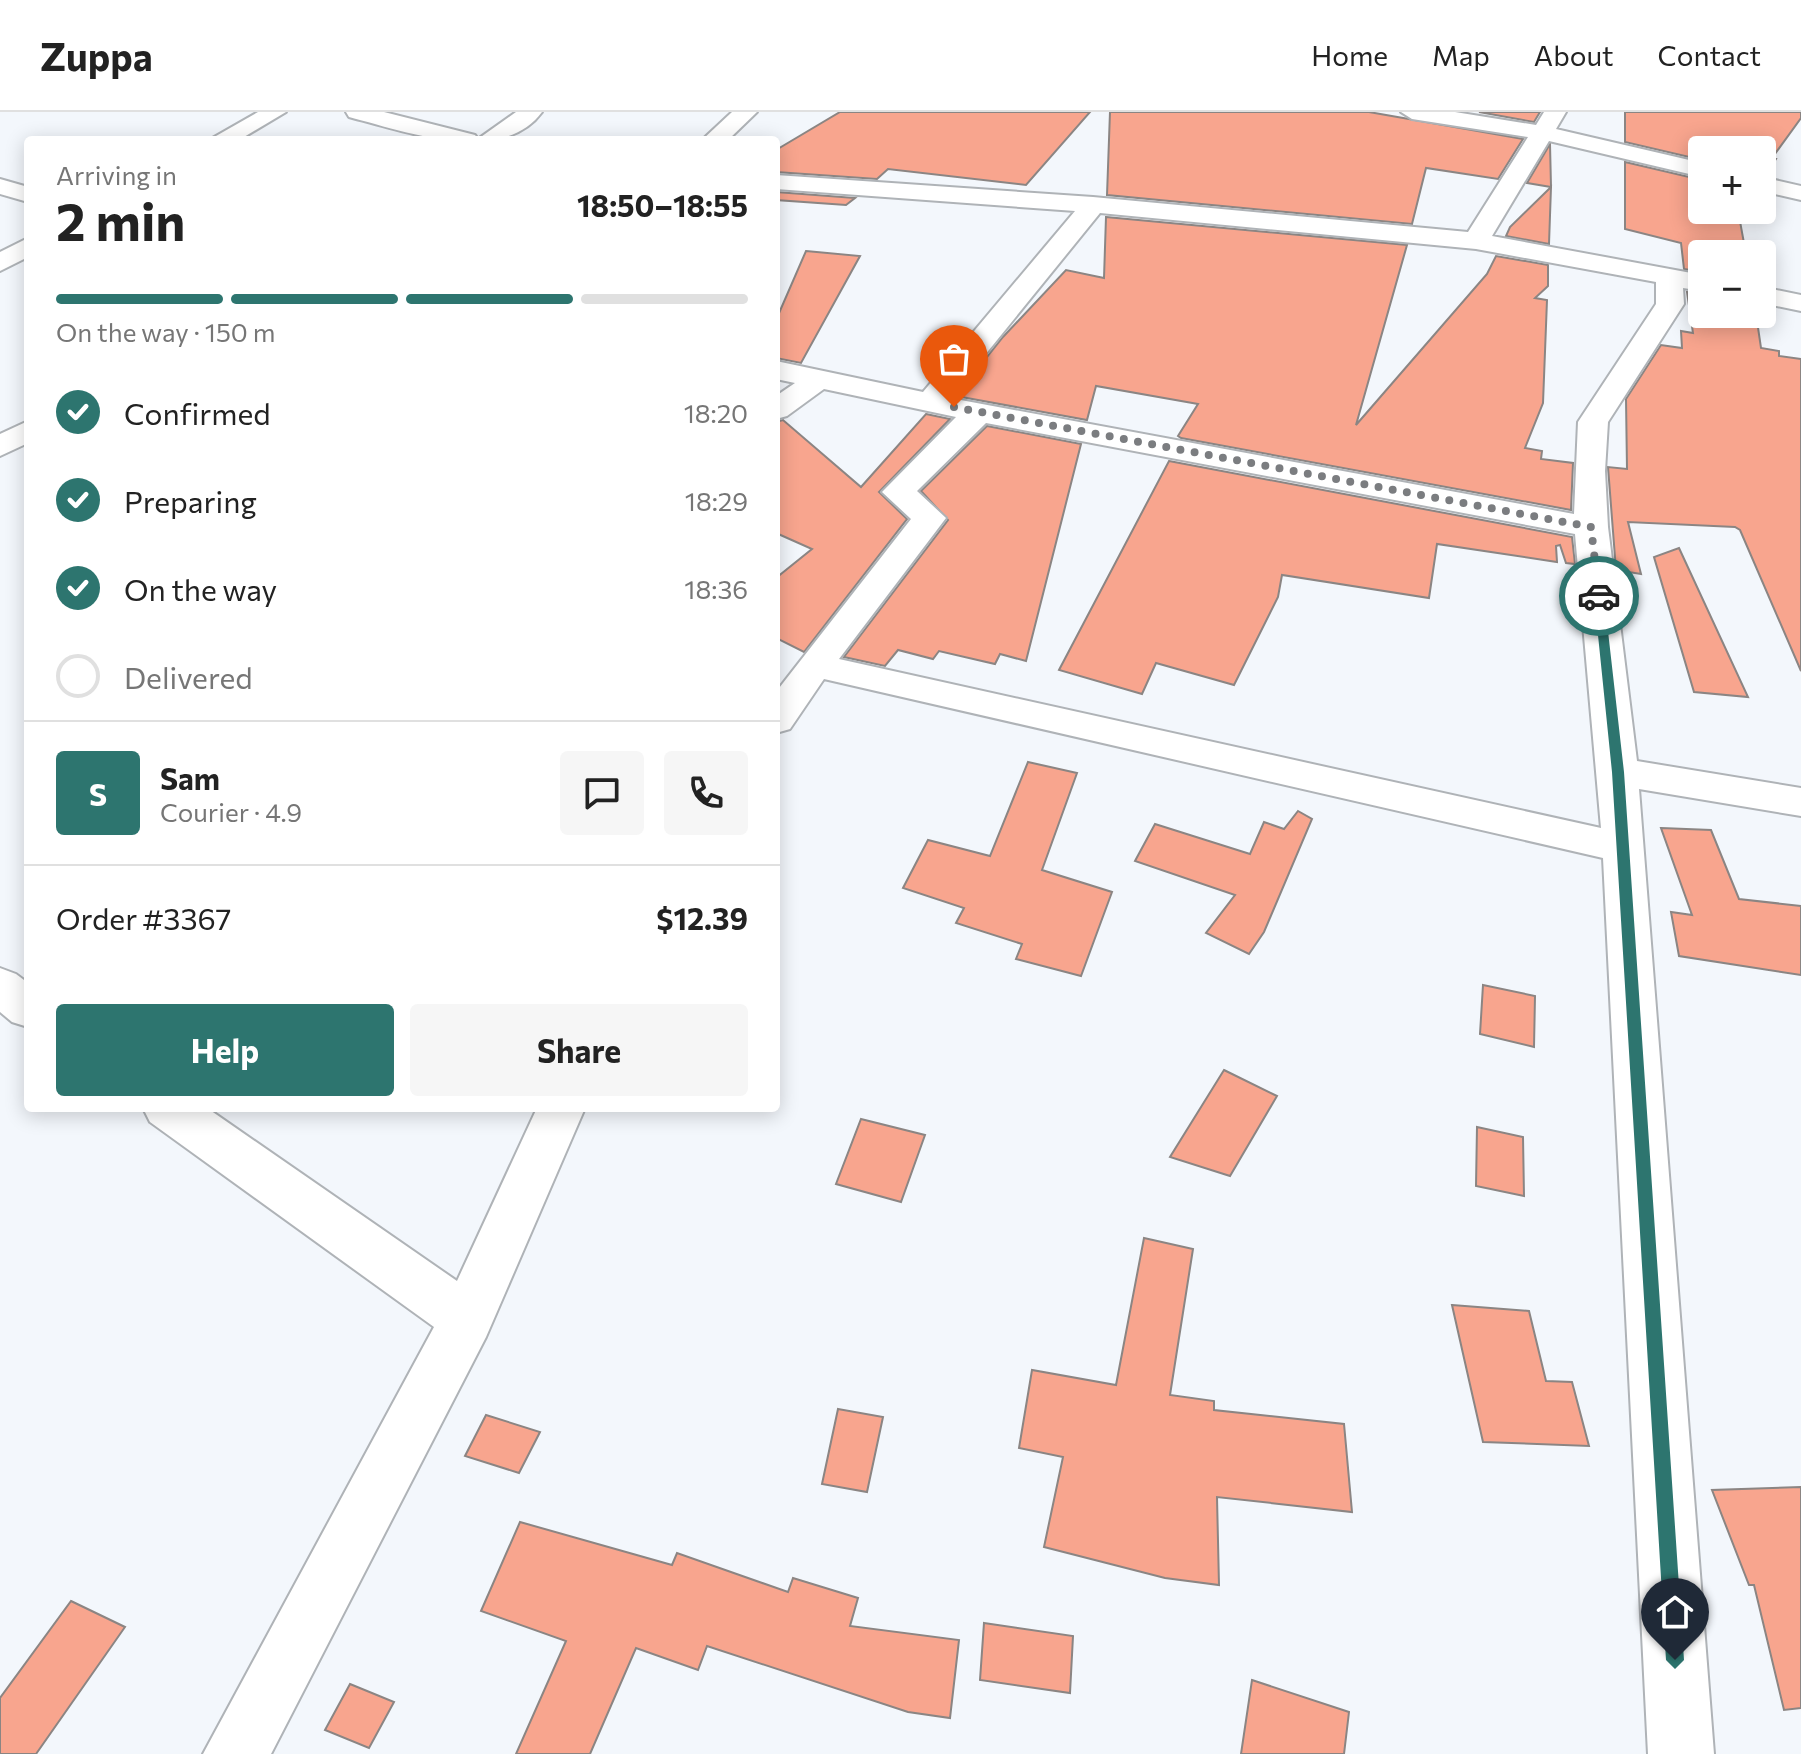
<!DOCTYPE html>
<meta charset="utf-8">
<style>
body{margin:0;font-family:Commissioner,sans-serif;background:#f6f6f6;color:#222;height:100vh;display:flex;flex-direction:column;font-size:30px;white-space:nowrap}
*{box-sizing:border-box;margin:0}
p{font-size:26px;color:#767676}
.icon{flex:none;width:44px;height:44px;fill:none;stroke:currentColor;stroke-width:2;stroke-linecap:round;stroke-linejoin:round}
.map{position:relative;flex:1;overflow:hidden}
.panel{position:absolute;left:24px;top:24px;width:756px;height:976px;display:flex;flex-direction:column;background:#fff;border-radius:8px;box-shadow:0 4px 20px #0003}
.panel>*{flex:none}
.controls{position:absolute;left:1688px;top:24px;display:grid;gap:16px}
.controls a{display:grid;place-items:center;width:88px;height:88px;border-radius:8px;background:#fff;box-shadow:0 4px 20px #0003;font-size:40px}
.pin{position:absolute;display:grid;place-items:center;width:68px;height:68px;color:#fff;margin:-82px -34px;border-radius:50% 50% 50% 0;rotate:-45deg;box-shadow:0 0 8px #0007}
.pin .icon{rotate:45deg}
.courier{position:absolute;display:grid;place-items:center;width:80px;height:80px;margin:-40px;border:6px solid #2d756f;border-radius:50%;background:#fff;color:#222;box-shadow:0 2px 10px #0007}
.overview em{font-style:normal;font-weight:700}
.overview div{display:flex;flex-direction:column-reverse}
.overview{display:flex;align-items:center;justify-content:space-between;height:136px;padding:0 32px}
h1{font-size:52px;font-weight:700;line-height:60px}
.bar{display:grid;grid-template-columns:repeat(4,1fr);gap:12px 8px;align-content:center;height:96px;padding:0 32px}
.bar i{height:10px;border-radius:6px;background:#e0e0e0}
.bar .current{background:#2d756f}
.bar p{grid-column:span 4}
.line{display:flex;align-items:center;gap:20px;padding:0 32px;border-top:2px solid #e0e0e0}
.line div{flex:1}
.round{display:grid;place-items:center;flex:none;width:84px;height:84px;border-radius:8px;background:#f6f6f6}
ol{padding:0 32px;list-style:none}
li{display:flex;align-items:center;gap:24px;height:88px}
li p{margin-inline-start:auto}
li .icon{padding:8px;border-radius:50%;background:#2d756f;color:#fff;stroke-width:4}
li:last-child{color:#767676}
li i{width:44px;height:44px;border:4px solid #e0e0e0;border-radius:50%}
.primary-button{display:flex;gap:16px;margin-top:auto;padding:16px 32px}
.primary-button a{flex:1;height:92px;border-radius:8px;background:#2d756f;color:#fff;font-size:32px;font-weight:700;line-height:92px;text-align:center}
.primary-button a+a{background:#f6f6f6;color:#222}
header{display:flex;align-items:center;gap:48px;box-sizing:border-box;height:112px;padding:0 40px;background:#fff;border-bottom:2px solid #e0e0e0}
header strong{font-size:38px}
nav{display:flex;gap:44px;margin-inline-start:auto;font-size:28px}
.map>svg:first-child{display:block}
</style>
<header>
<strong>Zuppa</strong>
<nav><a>Home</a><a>Map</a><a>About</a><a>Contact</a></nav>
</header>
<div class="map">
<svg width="1801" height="1642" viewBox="0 0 1801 1642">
<rect width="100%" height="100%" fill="#f3f7fc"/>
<!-- building -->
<g fill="#f8a58e" stroke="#8b8583" stroke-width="2">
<path d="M840,0H1090L1026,73L888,57L877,67L776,60V38Z"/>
<path d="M1110,0H1369L1523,27L1498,67L1426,56L1412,112L1107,83Z"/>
<path d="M1479,0H1540L1534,10Z"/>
<path d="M1625,0H1801V6L1772,46L1776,47L1766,63L1762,62V38H1702V48L1625,30Z"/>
<path d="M1550,32L1551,75L1527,71Z"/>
<path d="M1625,50L1702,68V98H1743L1739,104L1746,142H1702V160L1684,157L1681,131L1625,117Z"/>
<path d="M1551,75L1549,132L1506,124L1510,115Z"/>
<path d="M776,80L855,86L846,93L776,88Z"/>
<path d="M1106,105L1407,133L1356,313L1487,162L1496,144L1548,153V174L1535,186L1547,188L1543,291L1525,336L1542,339L1541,347L1573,351L1571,398L1181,326L1178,324L1198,292L1096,274L1087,308L956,284L1003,225L1066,158L1104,166Z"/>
<path d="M806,139L860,144L801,251L776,246V208Z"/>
<path d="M1687,180L1702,182V202H1756L1761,236L1779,239V244L1801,247V559L1740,418L1735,415L1628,410L1641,462L1616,458L1608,355L1627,357L1626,287L1661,233L1682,236L1681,219L1693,221Z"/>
<path d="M926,302L950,307L879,380L907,407L804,540L776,526V466L812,437L776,421V310L783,308L861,375Z"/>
<path d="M987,314L1081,332L1026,549L1000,542L995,552L939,539L933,547L898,538L885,554L844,545L948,408L921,379Z"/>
<path d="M1169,349L1572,425L1575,452L1566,451L1560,433L1556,434L1557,450L1437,432L1429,486L1282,463L1278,485L1234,573L1156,551L1142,582L1059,558Z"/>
<path d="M1679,436L1748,585L1694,580L1654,445Z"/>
<path d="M1028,650L1077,661L1042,758L1112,780L1081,864L1016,847L1022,832L956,811L964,796L903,776L928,728L990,744Z"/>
<path d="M1298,699L1312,707L1264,820L1249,842L1206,821L1235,783L1135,749L1155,712L1250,742L1264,710L1284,717Z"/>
<path d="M1661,716L1711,718L1739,787L1801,794V863L1679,844L1671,800L1692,803Z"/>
<path d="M1483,873L1535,884L1534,935L1480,922Z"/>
<path d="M1224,958L1277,984L1230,1064L1170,1045Z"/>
<path d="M861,1007L925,1023L901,1090L836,1072Z"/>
<path d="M1477,1015L1523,1025L1524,1084L1476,1074Z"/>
<path d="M1144,1126L1193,1137L1170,1283L1214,1289V1298L1344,1312L1352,1400L1217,1385L1219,1473L1165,1466L1044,1435L1063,1345L1019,1336L1032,1258L1116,1273Z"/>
<path d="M1452,1193L1529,1199L1546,1269L1572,1270L1589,1334L1483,1330Z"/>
<path d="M838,1297L883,1305L867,1380L822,1372Z"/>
<path d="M486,1303L540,1320L519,1361L465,1344Z"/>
<path d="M1801,1375V1596L1784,1598L1754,1473H1749L1712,1378Z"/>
<path d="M520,1410L672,1453L677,1441L788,1480L793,1466L858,1486L850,1514L959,1528L950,1606L908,1600L707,1534L698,1558L636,1536L590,1642H516L566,1529L481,1499Z"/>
<path d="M71,1489L125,1515L36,1642H0V1586Z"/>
<path d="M984,1511L1073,1524L1070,1581L980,1568Z"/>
<path d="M1252,1568L1349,1600L1344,1642H1241Z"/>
<path d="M350,1572L394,1590L369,1636L325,1618Z"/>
</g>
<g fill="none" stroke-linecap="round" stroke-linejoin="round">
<!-- street casing -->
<g stroke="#afb3b7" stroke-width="4">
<g id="street">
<path d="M258,0H286L239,28H209Z"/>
<path d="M346,0H384L475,23L478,27L516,0H542C502,55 403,19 349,5Z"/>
<path d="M732,0H757L728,28H702Z"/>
<path d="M1401,0H1455L1536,13L1544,0H1566L1556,17L1702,51V65L1549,29L1492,124L1702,163V179L1683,176L1684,192L1608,310L1605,359L1608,415L1637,649L1801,676V704L1639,677L1714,1642H1648L1603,746L824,567L790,617L776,621V580L911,407L882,380L956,305L824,277L787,304L776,307V284L795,271L776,267V249L923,280L1075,99L776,77V63L1093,85L1468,120L1528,25L1412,7ZM1100,101L1476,137L1656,170V192L1578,310L1574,402L950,286ZM986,311L1575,422L1601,716L839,547L946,406L917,379Z"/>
<path d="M1762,65L1801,74V88L1762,79Z"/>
<path d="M0,67L28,75V90L0,82Z"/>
<path d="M28,126V145L0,159V140Z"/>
<path d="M1762,175L1801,183V199L1762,191Z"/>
<path d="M28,309V331L0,344V322Z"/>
<path d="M0,856L16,862L28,871V915L12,910L0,900Z"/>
<path d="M143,996H207L457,1169L537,996H585L486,1225L271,1642H203L434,1215L150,1010Z"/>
</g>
</g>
<!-- street -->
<use href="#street" fill="#fff" fill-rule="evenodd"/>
</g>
<!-- route -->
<path fill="#2d756f" d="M1599,481L1604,484L1624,660L1684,1548L1675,1557L1666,1548L1612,660L1594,484Z"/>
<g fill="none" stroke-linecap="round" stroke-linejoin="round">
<!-- done -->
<path stroke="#7b7d80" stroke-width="8" stroke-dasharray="0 14.4" d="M954,295L1591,415L1599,484"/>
</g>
</svg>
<div class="controls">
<a>+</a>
<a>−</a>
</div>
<div class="pin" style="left:954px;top:295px;background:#ea580c"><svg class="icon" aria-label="bag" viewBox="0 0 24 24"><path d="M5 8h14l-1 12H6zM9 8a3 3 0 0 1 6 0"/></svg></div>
<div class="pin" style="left:1675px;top:1548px;background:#1f2937"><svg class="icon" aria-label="home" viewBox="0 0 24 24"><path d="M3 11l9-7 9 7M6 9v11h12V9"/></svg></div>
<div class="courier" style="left:1599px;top:484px"><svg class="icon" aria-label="car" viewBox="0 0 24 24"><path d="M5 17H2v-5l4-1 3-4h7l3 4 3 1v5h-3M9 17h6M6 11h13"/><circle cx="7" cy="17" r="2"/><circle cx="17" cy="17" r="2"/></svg></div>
<section class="panel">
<div class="overview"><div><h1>2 min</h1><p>Arriving in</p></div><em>18:50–18:55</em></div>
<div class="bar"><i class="current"></i><i class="current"></i><i class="current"></i><i></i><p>On the way · 150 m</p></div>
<ol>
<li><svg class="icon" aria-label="check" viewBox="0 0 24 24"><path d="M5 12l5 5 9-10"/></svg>Confirmed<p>18:20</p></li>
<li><svg class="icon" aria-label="check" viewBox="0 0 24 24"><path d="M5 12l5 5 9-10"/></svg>Preparing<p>18:29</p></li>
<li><svg class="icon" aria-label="check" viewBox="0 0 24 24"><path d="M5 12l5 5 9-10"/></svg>On the way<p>18:36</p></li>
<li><i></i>Delivered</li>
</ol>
<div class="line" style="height:144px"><b class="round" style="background:#2d756f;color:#fff">S</b><div><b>Sam</b><p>Courier · 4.9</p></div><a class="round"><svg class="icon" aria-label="chat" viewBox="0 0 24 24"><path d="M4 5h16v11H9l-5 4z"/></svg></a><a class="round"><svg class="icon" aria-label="phone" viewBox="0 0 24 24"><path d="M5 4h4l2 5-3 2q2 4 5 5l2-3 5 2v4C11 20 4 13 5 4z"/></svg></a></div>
<div class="line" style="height:104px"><div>Order #3367</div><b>$12.39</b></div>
<div class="primary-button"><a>Help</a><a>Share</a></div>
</section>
</div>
